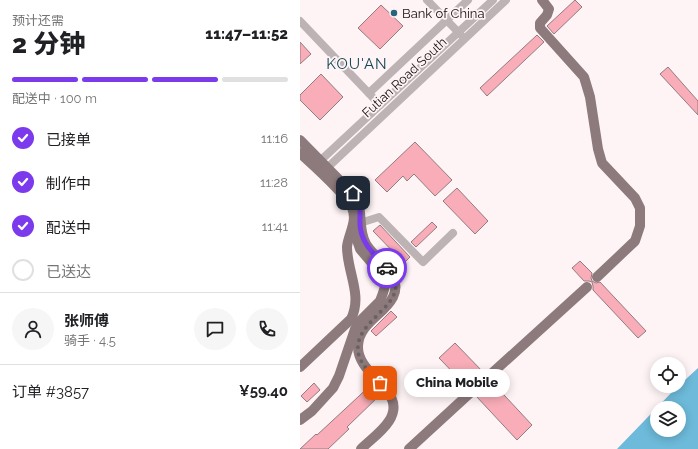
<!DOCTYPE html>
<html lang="zh">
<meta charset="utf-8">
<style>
body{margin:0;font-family:Raleway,"Noto Sans SC",sans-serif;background:#f6f6f6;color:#202124;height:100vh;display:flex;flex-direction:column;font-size:15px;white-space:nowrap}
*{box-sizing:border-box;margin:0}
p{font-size:13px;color:#757577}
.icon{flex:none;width:22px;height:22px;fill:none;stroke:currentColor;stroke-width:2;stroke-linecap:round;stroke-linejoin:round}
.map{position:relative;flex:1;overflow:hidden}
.details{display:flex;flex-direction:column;background:#fff;width:300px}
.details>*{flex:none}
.buttons{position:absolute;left:350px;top:357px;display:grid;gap:8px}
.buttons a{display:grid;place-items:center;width:36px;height:36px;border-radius:50%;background:#fff;box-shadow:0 2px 10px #0003;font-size:20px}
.pin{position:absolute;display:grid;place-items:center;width:34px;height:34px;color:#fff;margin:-17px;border-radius:8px;box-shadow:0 2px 6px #0006}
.courier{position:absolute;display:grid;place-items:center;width:40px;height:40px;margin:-20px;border:3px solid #7c3aed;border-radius:50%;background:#fff;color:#222;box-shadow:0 1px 5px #0007}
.bubble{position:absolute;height:28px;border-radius:14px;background:#fff;box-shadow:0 2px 10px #0003;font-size:13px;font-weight:800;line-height:28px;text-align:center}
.summary em{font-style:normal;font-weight:800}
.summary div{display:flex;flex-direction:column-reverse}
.summary{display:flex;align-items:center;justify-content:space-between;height:68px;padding:0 12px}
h1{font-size:26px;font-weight:800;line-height:30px}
.bar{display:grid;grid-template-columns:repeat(4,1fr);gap:6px 4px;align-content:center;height:48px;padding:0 12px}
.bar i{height:5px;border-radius:3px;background:#e0e0e0}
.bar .active{background:#7c3aed}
.bar p{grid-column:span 4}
.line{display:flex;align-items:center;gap:10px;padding:0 12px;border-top:1px solid #e0e0e0}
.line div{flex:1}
.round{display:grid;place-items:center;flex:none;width:42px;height:42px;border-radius:21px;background:#f6f6f6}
ol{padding:0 12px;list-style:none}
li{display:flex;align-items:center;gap:12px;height:44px}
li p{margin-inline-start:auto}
li .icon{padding:4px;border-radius:50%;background:#7c3aed;color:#fff;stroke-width:4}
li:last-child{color:#757577}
li i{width:22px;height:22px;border:2px solid #e0e0e0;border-radius:50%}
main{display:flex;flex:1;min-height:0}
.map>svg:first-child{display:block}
</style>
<main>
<section class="details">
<div class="summary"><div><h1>2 分钟</h1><p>预计还需</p></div><em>11:47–11:52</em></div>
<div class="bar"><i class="active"></i><i class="active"></i><i class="active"></i><i></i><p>配送中 · 100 m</p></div>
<ol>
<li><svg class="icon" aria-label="check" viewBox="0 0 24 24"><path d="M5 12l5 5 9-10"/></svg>已接单<p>11:16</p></li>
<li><svg class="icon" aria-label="check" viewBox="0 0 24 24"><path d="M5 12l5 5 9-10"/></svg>制作中<p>11:28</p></li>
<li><svg class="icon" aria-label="check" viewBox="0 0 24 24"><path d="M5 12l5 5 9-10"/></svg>配送中<p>11:41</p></li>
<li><i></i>已送达</li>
</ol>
<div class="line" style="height:72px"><a class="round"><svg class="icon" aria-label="person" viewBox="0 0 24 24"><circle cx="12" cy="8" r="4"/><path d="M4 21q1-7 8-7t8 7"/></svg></a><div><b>张师傅</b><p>骑手 · 4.5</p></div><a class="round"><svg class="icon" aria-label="chat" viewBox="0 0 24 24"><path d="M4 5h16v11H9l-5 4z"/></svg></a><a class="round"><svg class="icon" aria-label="phone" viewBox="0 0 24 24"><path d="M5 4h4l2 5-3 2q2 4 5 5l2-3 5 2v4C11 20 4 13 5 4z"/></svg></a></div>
<div class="line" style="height:52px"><div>订单 #3857</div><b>¥59.40</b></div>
</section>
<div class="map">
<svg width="398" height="449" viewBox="0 0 398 449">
<rect width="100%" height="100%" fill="#fef4f5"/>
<!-- water -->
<path fill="#6dbada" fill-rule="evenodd" d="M398,368V449H317L373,391ZM357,408H379V430H357Z"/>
<!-- building -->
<g fill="#f8adb8" stroke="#937c7f">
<path d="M275,0L282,7L254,34L247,26Z"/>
<path d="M81,5L103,26L80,49L58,28Z"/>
<path d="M237,35L244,42L187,96L180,88Z"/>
<path d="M0,42L11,54L0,64Z"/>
<path d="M368,67L398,101V115L360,74Z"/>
<path d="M21,74L43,97L20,120L0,100V95Z"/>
<path d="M115,142L152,180L135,196L114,174L107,181L103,176L87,192L75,180Z"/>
<path d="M157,188L188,221L175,234L143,201Z"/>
<path d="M132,222L137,227L116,247L111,242Z"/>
<path d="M80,225L110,257L104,263L73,231Z"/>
<path d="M280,261L292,273L291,278L292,281L296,283L300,282L346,331L338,338L293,290V286L292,282L289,281H284L272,268Z"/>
<path d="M91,311L97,317L76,336L71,331Z"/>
<path d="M155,343L184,373L185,380L191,381L232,425L217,440L176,396V392L174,388L172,387H167L139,358Z"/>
<path d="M14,383L20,390L7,402L1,396Z"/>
<path d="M72,384L81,394L47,427L49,429L28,449H0L16,434L17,435Z"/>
</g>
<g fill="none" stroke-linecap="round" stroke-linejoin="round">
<!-- major-tunnel -->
<path stroke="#dcd2d3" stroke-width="10" stroke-dasharray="10 5" stroke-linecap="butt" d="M170,393L190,375"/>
<!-- minor -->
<g stroke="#beb3b4" stroke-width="8">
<path d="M127,0L161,35"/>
<path d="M0,21L80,105"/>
<path d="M69,93L168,0"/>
<path d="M20,161L193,0"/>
<path d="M27,168L206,0"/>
<path d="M60,223L79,217L123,262L153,233"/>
</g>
<!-- major -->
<g stroke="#8d7a7c" stroke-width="10">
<path d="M242,0L249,9L247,15L240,23V28L284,77L290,97L298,149L302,163L335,198L340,208V226L335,241L297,277"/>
<path d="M0,140L56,197C64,213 57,228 66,244C76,261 104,274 93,297C84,315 59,323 58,346C57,377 109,390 89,421C82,432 70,440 61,449"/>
<path d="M0,153C12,164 47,195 52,208C58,221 48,235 47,247C47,272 63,295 51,319L0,367"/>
<path d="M190,375L287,287"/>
<path d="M0,420L12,411L33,388L39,376L55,329L60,321L80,301L83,293L85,286L82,275L60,249L54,231"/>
<path d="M109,449L170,393"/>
</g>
</g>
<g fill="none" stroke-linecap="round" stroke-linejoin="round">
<!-- done -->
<path stroke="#6a6163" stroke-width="4" stroke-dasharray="0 7.2" d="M80,383C72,375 63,367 59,356C48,318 120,304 87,268"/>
<!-- route -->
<path stroke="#7c3aed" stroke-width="5" d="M53,193C66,210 56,219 62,235C66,248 78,258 87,268"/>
</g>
<!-- markers -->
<circle fill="#27637b" stroke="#fef4f5" stroke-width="1.5" cx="94" cy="13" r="4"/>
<g text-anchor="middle" stroke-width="3.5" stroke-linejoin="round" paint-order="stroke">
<!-- poi labels -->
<g font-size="13" fill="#1b1214" stroke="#fef4f5" text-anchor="start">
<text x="102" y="18">Bank of China</text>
</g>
<!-- street labels -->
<g font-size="13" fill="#1b1214" stroke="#fef4f5">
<text transform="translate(104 77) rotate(-43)" y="5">Futian Road South</text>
</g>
<!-- quarter labels -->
<g font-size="15" letter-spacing="1" fill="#144557" stroke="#fef4f5">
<text x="57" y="69">KOU'AN</text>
</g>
</g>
</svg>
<div class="buttons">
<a><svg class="icon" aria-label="locate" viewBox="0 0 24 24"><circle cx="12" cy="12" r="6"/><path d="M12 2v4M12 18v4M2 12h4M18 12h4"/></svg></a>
<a><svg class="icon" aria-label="layers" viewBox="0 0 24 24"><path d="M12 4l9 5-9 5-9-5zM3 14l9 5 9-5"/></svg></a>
</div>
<div class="pin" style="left:80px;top:383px;background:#ea580c"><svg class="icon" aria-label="bag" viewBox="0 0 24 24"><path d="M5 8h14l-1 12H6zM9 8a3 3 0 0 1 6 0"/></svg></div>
<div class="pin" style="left:53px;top:193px;background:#1f2937"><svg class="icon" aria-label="home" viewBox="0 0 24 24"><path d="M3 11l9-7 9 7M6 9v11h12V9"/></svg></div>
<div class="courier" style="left:87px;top:268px"><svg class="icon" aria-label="car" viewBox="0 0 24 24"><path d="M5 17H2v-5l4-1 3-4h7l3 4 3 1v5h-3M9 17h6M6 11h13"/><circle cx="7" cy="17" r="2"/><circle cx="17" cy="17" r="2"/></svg></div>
<div class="bubble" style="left:104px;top:369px;width:106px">China Mobile</div>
</div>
</main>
